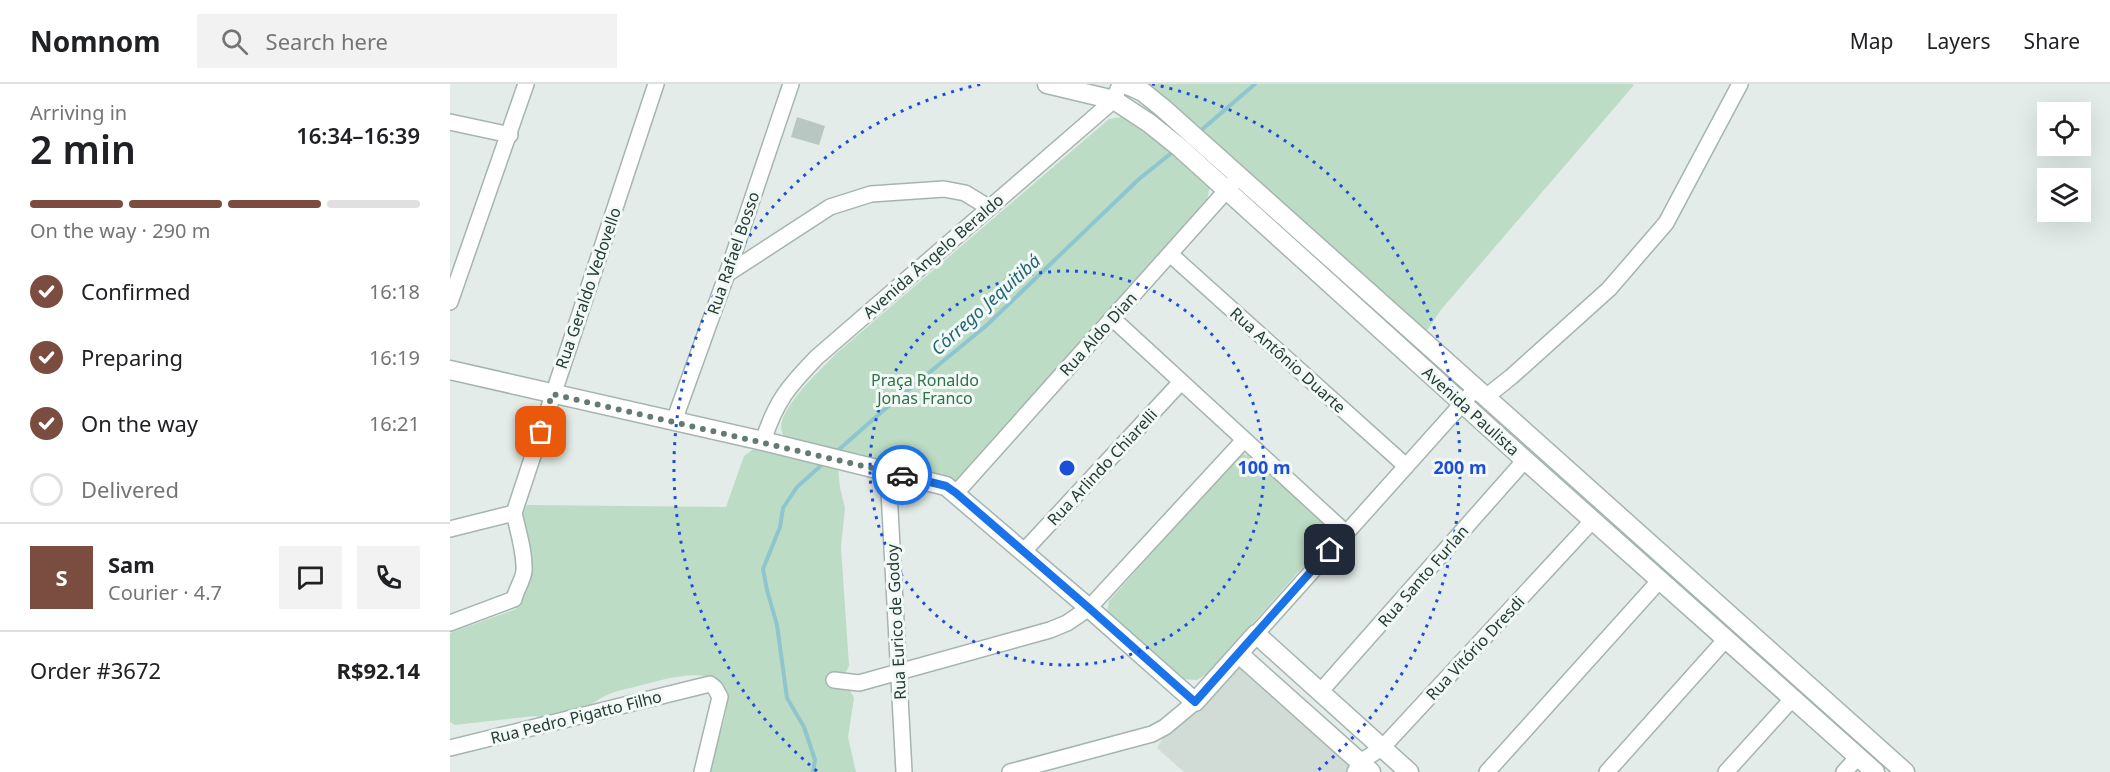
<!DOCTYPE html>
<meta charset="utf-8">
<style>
body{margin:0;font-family:"Noto Sans",sans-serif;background:#f2f2f2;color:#202124;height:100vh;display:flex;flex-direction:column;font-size:22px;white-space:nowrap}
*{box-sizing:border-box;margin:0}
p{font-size:20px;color:#757577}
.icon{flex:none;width:33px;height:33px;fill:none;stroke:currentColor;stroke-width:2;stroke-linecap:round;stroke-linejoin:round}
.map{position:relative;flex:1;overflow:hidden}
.drawer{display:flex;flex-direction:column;background:#fff;width:450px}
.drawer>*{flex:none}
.tools{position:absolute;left:1587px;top:18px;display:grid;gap:12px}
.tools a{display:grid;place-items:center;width:54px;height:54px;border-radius:0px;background:#fff;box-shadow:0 6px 24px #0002;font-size:30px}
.pin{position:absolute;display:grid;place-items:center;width:51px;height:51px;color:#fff;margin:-26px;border-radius:12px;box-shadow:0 3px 9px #0006}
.courier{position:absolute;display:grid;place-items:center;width:60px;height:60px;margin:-30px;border:4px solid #1a73e8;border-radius:50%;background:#fff;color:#222;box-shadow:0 2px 8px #0007}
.overview em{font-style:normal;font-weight:600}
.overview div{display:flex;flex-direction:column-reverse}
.overview{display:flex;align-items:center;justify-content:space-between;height:102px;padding:0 30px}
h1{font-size:39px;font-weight:600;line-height:45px}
.bar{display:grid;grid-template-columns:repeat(4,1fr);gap:9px 6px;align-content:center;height:72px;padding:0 30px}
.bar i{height:8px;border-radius:4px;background:#e0e0e0}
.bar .active{background:#7b4d40}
.bar p{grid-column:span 4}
.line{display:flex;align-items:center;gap:15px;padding:0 30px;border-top:2px solid #e0e0e0}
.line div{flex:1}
.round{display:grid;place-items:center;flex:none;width:63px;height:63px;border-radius:0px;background:#f2f2f2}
ol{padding:0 30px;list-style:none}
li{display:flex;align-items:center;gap:18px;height:66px}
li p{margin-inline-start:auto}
li .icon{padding:6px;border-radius:50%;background:#7b4d40;color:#fff;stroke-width:4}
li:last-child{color:#757577}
li i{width:33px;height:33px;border:3px solid #e0e0e0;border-radius:50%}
header{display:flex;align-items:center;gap:36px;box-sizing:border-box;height:84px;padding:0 30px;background:#fff;border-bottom:2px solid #e0e0e0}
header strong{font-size:28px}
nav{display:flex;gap:33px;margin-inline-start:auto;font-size:21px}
.search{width:420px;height:54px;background:#f2f2f2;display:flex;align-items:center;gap:15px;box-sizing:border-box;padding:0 21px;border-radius:0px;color:#757577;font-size:22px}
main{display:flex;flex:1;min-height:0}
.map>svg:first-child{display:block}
</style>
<header>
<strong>Nomnom</strong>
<div class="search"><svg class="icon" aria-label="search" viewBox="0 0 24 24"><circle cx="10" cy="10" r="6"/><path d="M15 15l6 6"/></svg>Search here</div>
<nav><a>Map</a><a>Layers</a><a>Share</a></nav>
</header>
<main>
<section class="drawer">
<div class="overview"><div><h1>2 min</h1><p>Arriving in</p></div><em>16:34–16:39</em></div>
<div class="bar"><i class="active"></i><i class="active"></i><i class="active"></i><i></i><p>On the way · 290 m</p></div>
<ol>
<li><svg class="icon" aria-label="check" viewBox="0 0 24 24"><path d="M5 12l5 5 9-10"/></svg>Confirmed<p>16:18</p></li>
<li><svg class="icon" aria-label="check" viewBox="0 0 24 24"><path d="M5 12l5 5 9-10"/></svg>Preparing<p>16:19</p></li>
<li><svg class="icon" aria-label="check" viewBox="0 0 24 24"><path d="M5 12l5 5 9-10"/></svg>On the way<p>16:21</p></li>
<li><i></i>Delivered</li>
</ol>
<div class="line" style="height:108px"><b class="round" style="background:#7b4d40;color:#fff">S</b><div><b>Sam</b><p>Courier · 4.7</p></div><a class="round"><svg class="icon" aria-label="chat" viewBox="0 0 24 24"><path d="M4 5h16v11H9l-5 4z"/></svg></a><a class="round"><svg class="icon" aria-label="phone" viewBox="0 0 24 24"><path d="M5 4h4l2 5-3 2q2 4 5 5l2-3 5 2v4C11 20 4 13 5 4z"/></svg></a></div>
<div class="line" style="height:78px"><div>Order #3672</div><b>R$92.14</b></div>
</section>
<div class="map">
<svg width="1660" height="688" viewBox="0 0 1660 688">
<rect width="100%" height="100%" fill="#e3ece8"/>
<!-- built -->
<path fill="#d1dcd7" d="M790,574L907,678L901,688H734L707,664L718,645Z"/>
<!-- green -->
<g fill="#bddcc5">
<path d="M687,0H1182L1184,1L990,227L972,254Z"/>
<path d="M678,32L748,86L760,101L757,116L512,393L506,397H500L335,355C332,350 330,343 332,337C338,316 372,284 387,269L659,35Z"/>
<path d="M319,362L388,384L390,404L395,424L391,463L399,582L393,593L404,614L398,653L406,688H256C263,670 281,628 276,609C266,578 213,596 192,601C181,604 168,606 157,611C142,618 132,627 121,639L85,632L5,641L0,638V549L66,525L73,506L76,456L72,430L77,421L276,423L294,372L302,366Z"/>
<path d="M794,370L804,373L881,445V451L760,588L747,596L730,595L657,529L659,517L785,375Z"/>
</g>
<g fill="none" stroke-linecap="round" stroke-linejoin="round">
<!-- stream -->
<g stroke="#8ec5ce" stroke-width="4">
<path d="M749,48L805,0"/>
<path d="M385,369L435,325L537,241L689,95L724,67"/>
<path d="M363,688L365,676L354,643L337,614L327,541L317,506L313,485L330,443L333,424L347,403L375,378"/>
</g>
</g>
<!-- building -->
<path fill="#b8c7c1" d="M347,33L375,42L369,61L341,53Z"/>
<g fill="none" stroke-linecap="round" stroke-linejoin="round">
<!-- minor casing -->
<g stroke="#a6b4af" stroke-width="18">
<g id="minor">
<path d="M0,38L60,51"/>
<path d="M720,170L956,382"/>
<path d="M277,190L380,123L421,110L494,105L515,109L538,123"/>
<path d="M0,218L76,0"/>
<path d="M662,234L896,449"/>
<path d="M1037,312L1061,293L1159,205L1216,139L1290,0"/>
<path d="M224,337L277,190L341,0"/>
<path d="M313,357C326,317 338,303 367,273L664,16L670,0"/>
<path d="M438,388L454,688"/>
<path d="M506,409L784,98"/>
<path d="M0,445L64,429"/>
<path d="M574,467L731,298"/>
<path d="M0,539L64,515C66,506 73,496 74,487C75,469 68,447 64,429L206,0"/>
<path d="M806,550L1027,303"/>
<path d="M384,596L409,599L600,546L617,539L639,524L794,356"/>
<path d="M870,608L1075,376"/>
<path d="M0,664L260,600L265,604L270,613L252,688"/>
<path d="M560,688L702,650L715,643L745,618"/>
<path d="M905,688L910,678L932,664L1143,436"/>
<path d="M1037,688L1210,496"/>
<path d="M1157,688L1276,555"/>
<path d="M1276,688L1343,614"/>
<path d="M1394,688L1408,673"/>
</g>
</g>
<!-- tertiary casing -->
<g stroke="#a6b4af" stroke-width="21">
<g id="tertiary">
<path d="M597,0L664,16L699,39L729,63L1075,376L1425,688"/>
<path d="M675,0L693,8L714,25L1455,688"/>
<path d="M0,286L313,357L496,402L639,524L745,618L806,550L959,688"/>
<path d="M789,570L921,688"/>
</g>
</g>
<!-- minor -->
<use href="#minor" stroke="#fff" stroke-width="15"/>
<!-- tertiary -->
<use href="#tertiary" stroke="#fff" stroke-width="18"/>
</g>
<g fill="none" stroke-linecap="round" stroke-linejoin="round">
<!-- done -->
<path stroke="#667a74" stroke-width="6" stroke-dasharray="0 10.8" d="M91,348L102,310L452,391"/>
<!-- route -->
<path stroke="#1a73e8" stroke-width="8" d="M452,391L496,402L506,409L639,524L745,618L880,466"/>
</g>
<!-- distance rings -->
<g fill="none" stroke="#1d4ed8" stroke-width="3" stroke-dasharray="3 6">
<circle cx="617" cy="384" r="197"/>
<path d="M367 687A393 393 0 0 1 532 0M702 0A393 393 0 0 1 867 687"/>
</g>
<g text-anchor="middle" stroke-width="6" stroke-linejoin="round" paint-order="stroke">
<!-- street labels -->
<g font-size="16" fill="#233c35" stroke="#f3f9f6">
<text transform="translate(283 169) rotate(-71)" y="6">Rua Rafael Bosso</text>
<text transform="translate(483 172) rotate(-41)" y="6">Avenida Ângelo Beraldo</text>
<text transform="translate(138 204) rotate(-71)" y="6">Rua Geraldo Vedovello</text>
<text transform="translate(648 250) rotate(-48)" y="6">Rua Aldo Dian</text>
<text transform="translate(838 276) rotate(42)" y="6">Rua Antônio Duarte</text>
<text transform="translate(1021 327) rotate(42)" y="6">Avenida Paulista</text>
<text transform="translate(652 383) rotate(-47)" y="6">Rua Arlindo Chiarelli</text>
<text transform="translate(973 492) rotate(-49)" y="6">Rua Santo Furlan</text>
<text transform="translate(446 538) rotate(-93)" y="6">Rua Eurico de Godoy</text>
<text transform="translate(1025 564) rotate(-47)" y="6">Rua Vitório Dresdi</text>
<text transform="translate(126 633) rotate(-14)" y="6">Rua Pedro Pigatto Filho</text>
</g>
<!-- park labels -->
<g font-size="16" fill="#307148" stroke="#f3f9f6">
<text x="475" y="302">Praça Ronaldo<tspan x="475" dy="18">Jonas Franco</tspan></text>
</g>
<!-- water labels -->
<g font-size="18" font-style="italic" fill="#206875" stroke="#f3f9f6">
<text transform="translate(536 221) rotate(-42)" y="6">Córrego Jequitibá</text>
</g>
</g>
<circle cx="617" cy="384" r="9" fill="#1d4ed8" stroke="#f3f9f6" stroke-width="3"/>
<g font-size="18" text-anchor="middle" font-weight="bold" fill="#1d4ed8" stroke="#f3f9f6" stroke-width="6" stroke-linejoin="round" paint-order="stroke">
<text x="814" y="390">100 m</text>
<text x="1010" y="390">200 m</text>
</g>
</svg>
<div class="tools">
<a><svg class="icon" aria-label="locate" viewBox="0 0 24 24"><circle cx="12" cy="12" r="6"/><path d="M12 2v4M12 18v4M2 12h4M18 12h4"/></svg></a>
<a><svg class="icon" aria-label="layers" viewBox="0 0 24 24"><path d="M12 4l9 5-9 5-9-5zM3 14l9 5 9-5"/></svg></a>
</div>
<div class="pin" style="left:91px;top:348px;background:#ea580c"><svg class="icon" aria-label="bag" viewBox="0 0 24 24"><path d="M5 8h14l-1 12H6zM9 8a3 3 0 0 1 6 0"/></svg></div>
<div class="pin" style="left:880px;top:466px;background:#1f2937"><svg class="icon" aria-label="home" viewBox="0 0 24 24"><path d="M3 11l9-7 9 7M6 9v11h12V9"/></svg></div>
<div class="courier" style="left:452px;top:391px"><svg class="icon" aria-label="car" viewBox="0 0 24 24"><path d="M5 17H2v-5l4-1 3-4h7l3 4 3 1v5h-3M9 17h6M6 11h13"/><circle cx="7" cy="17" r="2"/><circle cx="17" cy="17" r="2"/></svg></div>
</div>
</main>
